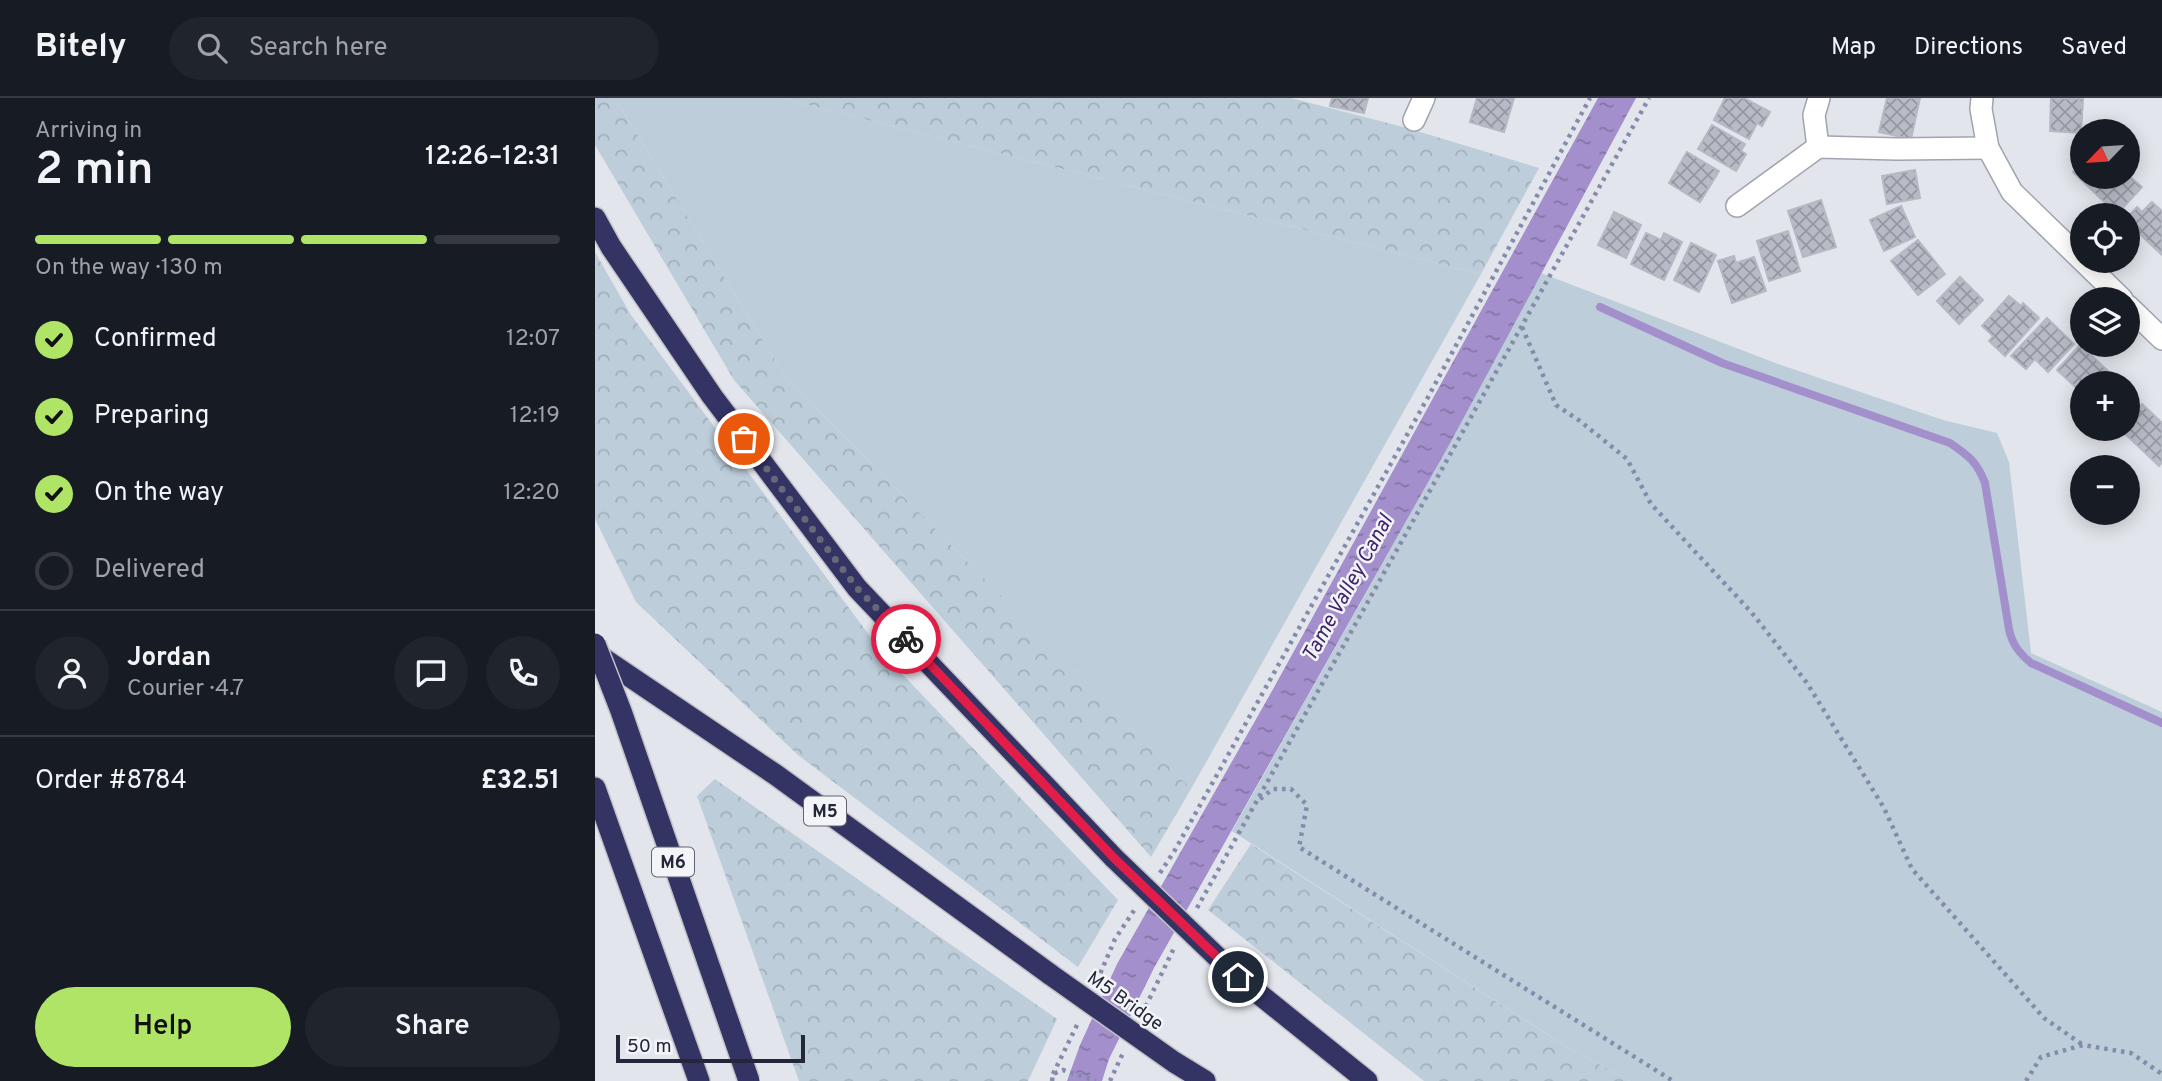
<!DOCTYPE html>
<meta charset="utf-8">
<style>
body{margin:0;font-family:Overpass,sans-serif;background:#20242c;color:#f1f3f6;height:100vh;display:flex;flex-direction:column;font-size:26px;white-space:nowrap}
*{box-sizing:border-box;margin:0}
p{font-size:23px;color:#9ea1a6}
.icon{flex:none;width:38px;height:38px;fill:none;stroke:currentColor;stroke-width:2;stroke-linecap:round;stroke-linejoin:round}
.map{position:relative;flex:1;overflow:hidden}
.side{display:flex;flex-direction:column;background:#171b24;width:595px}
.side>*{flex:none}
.needle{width:46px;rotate:245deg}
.fabs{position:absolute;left:1475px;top:21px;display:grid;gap:14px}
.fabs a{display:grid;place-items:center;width:70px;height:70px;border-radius:50%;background:#171b24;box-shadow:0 4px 18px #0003;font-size:35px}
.scale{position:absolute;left:21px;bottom:18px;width:189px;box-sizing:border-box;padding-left:7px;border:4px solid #24263a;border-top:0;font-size:19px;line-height:24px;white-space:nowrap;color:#24263a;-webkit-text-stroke:5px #f2f4f8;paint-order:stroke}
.pin{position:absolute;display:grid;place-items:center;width:60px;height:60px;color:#fff;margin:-30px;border:4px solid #fff;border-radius:50%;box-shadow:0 2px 7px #0007}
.courier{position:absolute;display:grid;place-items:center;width:70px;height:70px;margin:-35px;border:5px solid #e11d48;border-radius:50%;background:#fff;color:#222;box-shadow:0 2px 9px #0007}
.head em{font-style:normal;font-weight:600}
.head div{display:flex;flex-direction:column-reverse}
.head{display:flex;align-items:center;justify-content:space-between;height:119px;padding:0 35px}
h1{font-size:46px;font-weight:600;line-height:52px}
.bar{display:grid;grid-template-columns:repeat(4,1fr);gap:10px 7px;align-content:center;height:84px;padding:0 35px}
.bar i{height:9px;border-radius:5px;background:#363941}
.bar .active{background:#afe467}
.bar p{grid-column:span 4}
.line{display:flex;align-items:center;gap:18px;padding:0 35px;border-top:2px solid #363941}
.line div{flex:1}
.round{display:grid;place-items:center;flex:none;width:74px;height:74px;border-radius:37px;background:#20242c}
ol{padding:0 35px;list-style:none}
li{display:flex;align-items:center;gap:21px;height:77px}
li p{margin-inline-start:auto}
li .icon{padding:7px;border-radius:50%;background:#afe467;color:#111;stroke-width:4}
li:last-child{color:#9ea1a6}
li i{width:38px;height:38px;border:4px solid #363941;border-radius:50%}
.action{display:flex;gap:14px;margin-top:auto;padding:14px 35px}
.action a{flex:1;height:80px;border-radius:42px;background:#afe467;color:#111;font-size:28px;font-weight:600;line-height:80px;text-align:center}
.action a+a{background:#20242c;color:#f1f3f6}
header{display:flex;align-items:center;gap:42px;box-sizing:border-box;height:98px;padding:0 35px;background:#171b24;border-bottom:2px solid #363941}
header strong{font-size:33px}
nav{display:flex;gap:38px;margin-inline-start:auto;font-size:24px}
.search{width:490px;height:63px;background:#20242c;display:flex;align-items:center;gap:18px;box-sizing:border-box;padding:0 24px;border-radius:38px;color:#9ea1a6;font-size:26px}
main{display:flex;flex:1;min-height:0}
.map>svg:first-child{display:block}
</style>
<header>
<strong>Bitely</strong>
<div class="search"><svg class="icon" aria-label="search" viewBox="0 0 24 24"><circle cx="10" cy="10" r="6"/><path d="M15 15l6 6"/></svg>Search here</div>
<nav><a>Map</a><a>Directions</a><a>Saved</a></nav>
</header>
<main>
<section class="side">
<div class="head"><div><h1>2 min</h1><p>Arriving in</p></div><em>12:26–12:31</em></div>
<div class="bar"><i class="active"></i><i class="active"></i><i class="active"></i><i></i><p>On the way · 130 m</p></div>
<ol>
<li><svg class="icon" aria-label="check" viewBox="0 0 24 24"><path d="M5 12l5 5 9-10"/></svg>Confirmed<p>12:07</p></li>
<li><svg class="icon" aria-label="check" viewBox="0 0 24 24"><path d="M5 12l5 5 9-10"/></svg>Preparing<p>12:19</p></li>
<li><svg class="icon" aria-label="check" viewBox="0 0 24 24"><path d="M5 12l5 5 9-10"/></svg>On the way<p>12:20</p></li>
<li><i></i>Delivered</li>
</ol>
<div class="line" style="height:126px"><a class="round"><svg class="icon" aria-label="person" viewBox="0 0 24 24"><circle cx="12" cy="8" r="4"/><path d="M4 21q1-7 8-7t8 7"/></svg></a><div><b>Jordan</b><p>Courier · 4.7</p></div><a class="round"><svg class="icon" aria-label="chat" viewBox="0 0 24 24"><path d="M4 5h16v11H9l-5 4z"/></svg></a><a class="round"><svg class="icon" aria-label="phone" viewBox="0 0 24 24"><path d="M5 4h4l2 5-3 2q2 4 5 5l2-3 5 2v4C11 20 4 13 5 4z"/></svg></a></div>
<div class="line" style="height:91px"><div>Order #8784</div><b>£32.51</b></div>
<div class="action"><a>Help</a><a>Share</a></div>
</section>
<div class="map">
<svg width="1567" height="983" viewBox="0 0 1567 983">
<defs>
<pattern id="forest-crowns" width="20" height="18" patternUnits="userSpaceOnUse" patternTransform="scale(1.75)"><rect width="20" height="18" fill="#bdcdda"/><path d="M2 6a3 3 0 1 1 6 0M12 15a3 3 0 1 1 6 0" fill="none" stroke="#a2b0bc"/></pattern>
<pattern id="water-ripples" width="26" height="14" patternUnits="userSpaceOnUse" patternTransform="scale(1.75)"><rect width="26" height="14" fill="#a38fcb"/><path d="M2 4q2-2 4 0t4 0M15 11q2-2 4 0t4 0" fill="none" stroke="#8575a6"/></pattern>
<pattern id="building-cross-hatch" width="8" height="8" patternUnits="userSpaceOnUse" patternTransform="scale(1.75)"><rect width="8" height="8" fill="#b8bbc5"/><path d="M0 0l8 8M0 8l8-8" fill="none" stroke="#9598a1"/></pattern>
</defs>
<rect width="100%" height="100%" fill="#e2e5eb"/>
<!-- green -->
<g fill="#bdcdda">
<path d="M20,0H185L886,176L596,691L189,277Z"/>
<path d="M946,175L1183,266L1348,322L1402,335L1414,364L1436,555L1567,614V983H1035L972,949L637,733L853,349Z"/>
</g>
<!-- forest -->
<g fill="url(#forest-crowns)">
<path d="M0,0H20L189,277L596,691L556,759L139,282L0,47Z"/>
<path d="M185,0H696L812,30L944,70L886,176Z"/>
<path d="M0,154L36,217L289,557L523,802L483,869L203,657L41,504L0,421Z"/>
<path d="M120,681L462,921L433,983H204L102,698Z"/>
<path d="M656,746L972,949L1035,983H829L613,812Z"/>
</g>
<!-- water -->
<path fill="url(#water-ripples)" d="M1003,0H1041L853,349L559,870L514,961L507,983H472L485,947L522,866L677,593Z"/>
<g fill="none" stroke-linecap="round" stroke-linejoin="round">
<!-- stream -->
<path stroke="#a38fcb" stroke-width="8" d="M1005,209L1127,265L1355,345C1374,358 1382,364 1390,385L1414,531C1417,546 1424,555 1436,565L1567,625"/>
</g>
<!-- building -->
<g fill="url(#building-cross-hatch)" stroke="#b5b9c4" stroke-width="2">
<path d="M737,0H773L769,15L735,8Z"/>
<path d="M882,0H919L909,34L875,24Z"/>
<path d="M1130,0H1149L1175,14L1167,28L1162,25L1154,41L1119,22Z"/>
<path d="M1292,0H1325L1316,41L1284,34Z"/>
<path d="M1456,0L1488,1L1486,35L1455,33Z"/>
<path d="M1117,27L1150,46L1146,53L1151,56L1141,73L1103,51Z"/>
<path d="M1092,54L1124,73L1105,104L1074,85Z"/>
<path d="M1488,64V79H1506L1512,84L1517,79H1533V77L1547,89L1522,116L1478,74Z"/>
<path d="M1320,72L1325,100L1292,106L1287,78Z"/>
<path d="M1226,102L1241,149L1208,159L1193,113Z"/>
<path d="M1557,104L1567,113V157L1533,125V119L1542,109L1547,114Z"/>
<path d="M1306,108L1320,139L1289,153L1275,122Z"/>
<path d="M1019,114L1046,127L1031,160L1003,147Z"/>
<path d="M1193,133L1205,173L1174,183L1162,143Z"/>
<path d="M1051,135L1066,142L1069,135L1087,144L1069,182L1036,166Z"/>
<path d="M1323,142L1350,176L1323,197L1296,163Z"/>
<path d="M1096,145L1121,157L1104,194L1079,182Z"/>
<path d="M1139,158L1141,165L1159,159L1171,193L1137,205L1123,163Z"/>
<path d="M1365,179L1388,202L1364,226L1342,203Z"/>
<path d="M1414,198L1426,208L1428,205L1444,220L1410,258L1394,243L1398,238L1387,228Z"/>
<path d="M1452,220L1479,246L1453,274L1440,261L1431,271L1416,258Z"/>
<path d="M1485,247L1526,285H1488V296L1462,272Z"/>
<path d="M1547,306L1567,325V364L1564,368L1525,331H1533V321Z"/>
</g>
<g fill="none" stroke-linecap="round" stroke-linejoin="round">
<!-- street casing -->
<g stroke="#a1a4af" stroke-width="24">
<g id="street">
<path d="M1387,0L1386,11L1393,50L1417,94L1527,201"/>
<path d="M819,22L829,0"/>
<path d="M1223,49L1219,17L1224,0"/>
<path d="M1142,108L1223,49L1302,51L1393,50"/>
<path d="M1533,208L1567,241"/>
</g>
</g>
<!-- highway casing -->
<g stroke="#c2c2c8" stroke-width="24">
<g id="highway">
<path d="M0,120L16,149L117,298L262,490L519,760"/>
<path d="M0,555L181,677L456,877"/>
<path d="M0,690L104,983"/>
<path d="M643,879L772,983"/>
<path d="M579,964L610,983"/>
</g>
</g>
<!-- path -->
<g stroke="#868bab" stroke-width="4.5" stroke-dasharray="3.5 5" stroke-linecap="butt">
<path d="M927,229L961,307L985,323L1032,361L1056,406L1157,515L1212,585L1289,710L1317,771L1449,920L1488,947"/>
<path d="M665,701L678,691H696L712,707L704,749L1078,983"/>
<path d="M565,775L580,752L832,301L995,0"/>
<path d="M602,810L1054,0"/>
<path d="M502,883L520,841L540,811"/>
<path d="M547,916L580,848"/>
<path d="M458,976L484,923"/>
<path d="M457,983L458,976L468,972L501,983"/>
<path d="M515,983L528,955"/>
<path d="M1431,983L1446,959L1488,947L1536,955L1567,976"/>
</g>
<!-- street -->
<use href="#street" stroke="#fff" stroke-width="21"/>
<!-- highway -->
<use href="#highway" stroke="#333464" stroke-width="21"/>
<!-- highway-bridge casing -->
<g stroke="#c2c2c8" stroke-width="24" stroke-linecap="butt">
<g id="highway-bridge">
<path d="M0,546L26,613L154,983"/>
<path d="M519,760L643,879"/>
<path d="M456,877L579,964"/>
</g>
</g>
<!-- highway-bridge -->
<use href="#highway-bridge" stroke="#333464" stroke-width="21"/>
</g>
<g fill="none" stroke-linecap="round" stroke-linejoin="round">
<!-- done -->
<path stroke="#666978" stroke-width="7" stroke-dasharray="0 12.6" d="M149,341L262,490L311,541"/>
<!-- route -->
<path stroke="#e11d48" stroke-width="9" d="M311,541L519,760L643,879"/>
</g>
<g text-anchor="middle" stroke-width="5" stroke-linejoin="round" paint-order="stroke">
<!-- shield labels -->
<g fill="#f2f4f8" stroke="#626473" stroke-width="2">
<rect x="209" y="698.5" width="42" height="29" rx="5"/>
<rect x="57" y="749.5" width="42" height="29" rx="5"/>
</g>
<g font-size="18" font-weight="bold" fill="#24263a">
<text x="230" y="719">M5</text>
<text x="78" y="770">M6</text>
</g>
<!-- street labels -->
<g font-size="19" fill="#24263a" stroke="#f2f4f8">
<text transform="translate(531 902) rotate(35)" y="7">M5 Bridge</text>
</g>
<!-- water labels -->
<g font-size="21" font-style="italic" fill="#3f2470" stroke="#f2f4f8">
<text transform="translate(752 490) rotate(-61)" y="7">Tame Valley Canal</text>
</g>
</g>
</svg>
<div class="fabs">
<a><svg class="needle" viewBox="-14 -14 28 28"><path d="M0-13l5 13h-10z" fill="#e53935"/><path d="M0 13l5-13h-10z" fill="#9ea1a6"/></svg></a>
<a><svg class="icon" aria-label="locate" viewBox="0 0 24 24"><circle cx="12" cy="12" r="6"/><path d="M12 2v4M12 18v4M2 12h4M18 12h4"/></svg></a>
<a><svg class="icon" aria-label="layers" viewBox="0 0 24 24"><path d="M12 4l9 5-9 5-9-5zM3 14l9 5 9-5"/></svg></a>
<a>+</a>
<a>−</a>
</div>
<div class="scale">50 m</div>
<div class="pin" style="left:149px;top:341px;background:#ea580c"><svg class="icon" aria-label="bag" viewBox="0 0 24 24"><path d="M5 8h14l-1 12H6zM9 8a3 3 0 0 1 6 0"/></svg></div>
<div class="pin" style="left:643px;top:879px;background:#1f2937"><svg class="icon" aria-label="home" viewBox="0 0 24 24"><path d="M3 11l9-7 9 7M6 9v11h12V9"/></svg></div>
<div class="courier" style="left:311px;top:541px"><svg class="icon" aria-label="bike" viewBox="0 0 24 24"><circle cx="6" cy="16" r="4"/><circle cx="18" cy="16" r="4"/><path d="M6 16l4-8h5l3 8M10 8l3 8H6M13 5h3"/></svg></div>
</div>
</main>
